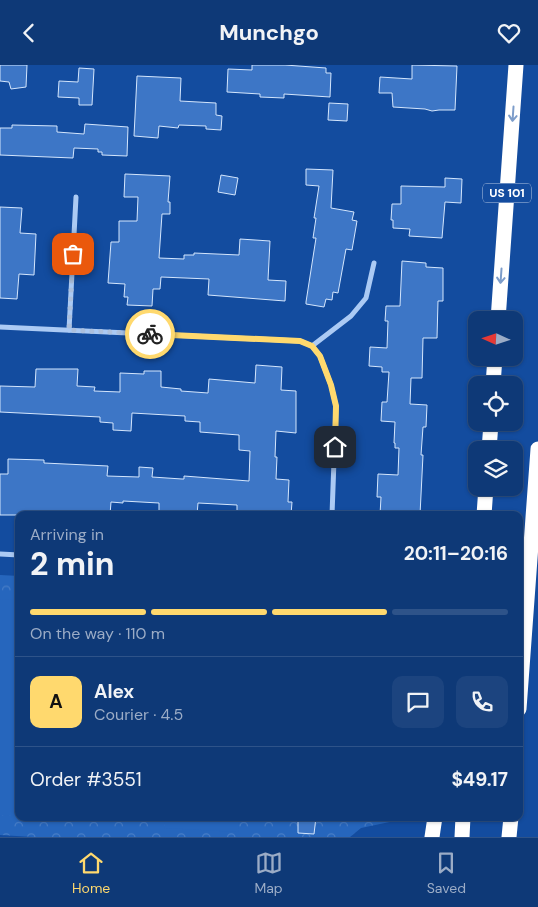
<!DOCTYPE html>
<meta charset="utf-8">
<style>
body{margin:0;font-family:"DM Sans",sans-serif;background:#1c447f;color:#f1f3f6;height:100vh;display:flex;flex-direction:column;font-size:19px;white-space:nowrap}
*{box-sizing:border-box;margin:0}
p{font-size:16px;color:#9bacc6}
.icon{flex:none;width:28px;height:28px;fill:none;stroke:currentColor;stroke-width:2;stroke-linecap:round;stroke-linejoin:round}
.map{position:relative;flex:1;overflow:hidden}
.side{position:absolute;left:15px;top:446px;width:508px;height:310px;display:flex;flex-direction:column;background:#0e3977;border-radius:10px;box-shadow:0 1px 4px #0004,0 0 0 1px #2e5389}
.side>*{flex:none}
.needle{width:32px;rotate:273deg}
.fabs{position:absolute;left:468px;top:246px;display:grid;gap:10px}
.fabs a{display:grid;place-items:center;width:55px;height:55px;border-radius:10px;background:#0e3977;box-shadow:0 1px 4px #0004,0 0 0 1px #2e5389;font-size:25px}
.pin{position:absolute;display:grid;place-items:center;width:42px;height:42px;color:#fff;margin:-21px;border-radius:10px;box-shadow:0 2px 8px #0006}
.courier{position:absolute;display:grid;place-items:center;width:50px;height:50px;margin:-25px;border:4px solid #ffd96e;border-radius:50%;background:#fff;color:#222;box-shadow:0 1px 6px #0007}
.summary em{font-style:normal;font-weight:700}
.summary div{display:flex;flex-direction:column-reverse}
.summary{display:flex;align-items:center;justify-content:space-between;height:85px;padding:0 15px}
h1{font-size:32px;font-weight:700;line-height:38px}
.bar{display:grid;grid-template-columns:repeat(4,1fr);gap:8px 5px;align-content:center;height:60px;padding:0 15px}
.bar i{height:6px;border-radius:4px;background:#2e5389}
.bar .selected{background:#ffd96e}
.bar p{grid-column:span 4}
.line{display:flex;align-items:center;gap:12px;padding:0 15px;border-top:1px solid #2e5389}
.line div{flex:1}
.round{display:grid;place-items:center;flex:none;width:52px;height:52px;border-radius:10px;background:#1c447f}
header{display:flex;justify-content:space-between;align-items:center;height:65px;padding:0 15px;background:#0e3977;font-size:22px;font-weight:700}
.menu{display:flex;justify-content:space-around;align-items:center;height:70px;border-top:1px solid #2e5389;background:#0e3977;font-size:14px;color:#9bacc6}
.menu a{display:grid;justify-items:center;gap:2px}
.menu .selected{color:#ffd96e}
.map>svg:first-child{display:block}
</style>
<header><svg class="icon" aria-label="back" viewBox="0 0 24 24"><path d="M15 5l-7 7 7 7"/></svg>Munchgo<svg class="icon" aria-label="heart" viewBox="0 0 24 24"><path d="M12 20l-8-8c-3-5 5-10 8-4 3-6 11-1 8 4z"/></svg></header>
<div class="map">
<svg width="538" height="772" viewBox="0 0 538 772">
<defs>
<pattern id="park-crowns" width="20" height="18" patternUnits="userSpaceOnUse" patternTransform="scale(1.25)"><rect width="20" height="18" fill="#2666bd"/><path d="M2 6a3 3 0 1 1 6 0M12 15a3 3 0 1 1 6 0" fill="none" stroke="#477dc7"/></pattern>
</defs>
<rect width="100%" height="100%" fill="#134c9f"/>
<!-- park -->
<path fill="url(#park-crowns)" d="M0,510L19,511V752L400,753L399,755L361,763L350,772H33L0,770Z"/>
<!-- pitch -->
<g fill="#2666bd">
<path d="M0,534L19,535V751L0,750Z"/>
<path d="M165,753H239L238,767L164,763Z"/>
</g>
<!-- building -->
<g fill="#3d76c6" stroke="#d4e6fd">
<path d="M0,0H27L26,22L11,24L9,17L0,16Z"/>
<path d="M252,0H285L326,3V8H331L330,32L284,29V33L260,32V29L227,27L228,4L252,5Z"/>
<path d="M412,0L457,1L455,45H439L432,46L425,44L393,42L392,28H379L380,12L412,14Z"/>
<path d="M79,3L94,4L92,40H79V33L58,32L59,16L78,17Z"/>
<path d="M137,11L181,13L180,36L216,38V50L222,51L221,65L206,64V61L179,60L178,63L159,61L158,73L134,71Z"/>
<path d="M329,38L348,39L347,56L328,55Z"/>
<path d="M85,59L128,62L127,91L102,90V87H98V84L74,83L73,93L0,90V63H12V60L57,61V67L84,69Z"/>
<path d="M306,104L333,105L331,143L354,147L352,155L357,156L352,185L346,184L338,228L333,227L332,235L326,234L324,242L306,239V237L316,173H313L316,153H314L319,121L306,120Z"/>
<path d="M125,109L170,111L168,137H170V149H162L159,193L184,194V190H194V188L239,190L240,174L270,176L268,215L286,216L285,236L208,230L209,214L161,212L160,224H153L152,241L127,240L128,232H124L125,219L108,218L111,177H119V156H137L138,132H124Z"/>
<path d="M221,110L238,113L235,130L218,127Z"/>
<path d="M445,113L462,114L461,138L445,137L442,173L409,171L410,164L393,163V155H391L392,139H401V121L445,122Z"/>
<path d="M0,142L22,143L20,168L36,169L34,210L19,209L17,234L0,233Z"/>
<path d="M402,196L426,198V202L443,203V236H438L437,273H423L422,313H411L410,339L427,340L426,362H423L421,390H423L420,450H380L381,432H377L378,409L398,410L399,383H395V378H394L395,357L381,356L382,337H387L389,307H382V302L369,301L370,282L387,283L388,256H385L386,241H400Z"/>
<path d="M256,300L282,302L281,325L296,326V368L276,366L275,392H277L276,414L289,415L288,437H292L291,450H237V440L198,438L197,450H159V438L123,436V438L111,437L110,450H0V409H8V394L44,395V398L108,401L107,411L139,412V402L153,403L152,412L182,414H184V411L249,416L250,386L239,385V370L200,367V357L185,356V351L132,348L131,366L113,365V358L100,357V352L0,347V321L35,322L36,304H78L77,321L95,322L94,326L120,327V308L144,309V306H161V322L181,324V326L208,328L209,314L255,318Z"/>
<path d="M298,752H316L314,769L298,768Z"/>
</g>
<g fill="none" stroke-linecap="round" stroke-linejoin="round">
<!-- minor -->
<g stroke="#abcaf4" stroke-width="5">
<path d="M0,262L300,276L312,281"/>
<path d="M69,265L76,132"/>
<path d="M312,281L320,291L331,320L336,341L332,450"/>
<path d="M312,281L351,251L366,233L374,198"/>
<path d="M0,489L19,490"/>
</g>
<!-- motorway -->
<g stroke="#fff" stroke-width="15">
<path d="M498,255L516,0"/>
<path d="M493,320L495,292"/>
<path d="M489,385L491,358"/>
<path d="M484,450L486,422"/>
<path d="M519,644L538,384"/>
<path d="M432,772L435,752"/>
<path d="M462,772L463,752"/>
<path d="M509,772L511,752"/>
</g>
</g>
<!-- one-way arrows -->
<defs><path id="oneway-shaft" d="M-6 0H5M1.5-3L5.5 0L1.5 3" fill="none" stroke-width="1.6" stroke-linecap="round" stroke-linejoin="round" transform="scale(1.25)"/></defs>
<g stroke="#7d9dca">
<use href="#oneway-shaft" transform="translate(513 49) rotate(94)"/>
<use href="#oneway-shaft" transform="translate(501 211) rotate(94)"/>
</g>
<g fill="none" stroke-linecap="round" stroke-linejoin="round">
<!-- done -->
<path stroke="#acc0dd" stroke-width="5" stroke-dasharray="0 9" d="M73,189L69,265L150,269"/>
<!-- route -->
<path stroke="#ffd96e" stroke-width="6" d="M150,269L300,276L312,281L320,291L331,320L336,341L335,382"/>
</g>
<g text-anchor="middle" stroke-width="4" stroke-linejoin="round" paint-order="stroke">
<!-- shield labels -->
<rect fill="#134c9f" stroke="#b8c9e2" stroke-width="1" x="483" y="118.5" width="48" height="19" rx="4"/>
<g font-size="12" font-weight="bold" fill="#fff">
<text x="507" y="132">US 101</text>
</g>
</g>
</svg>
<div class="fabs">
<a><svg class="needle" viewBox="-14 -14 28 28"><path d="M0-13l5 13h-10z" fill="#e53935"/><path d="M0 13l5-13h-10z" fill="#9bacc6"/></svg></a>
<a><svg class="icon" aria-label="locate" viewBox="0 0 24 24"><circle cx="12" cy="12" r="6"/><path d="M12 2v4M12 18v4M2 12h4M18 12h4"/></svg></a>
<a><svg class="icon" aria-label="layers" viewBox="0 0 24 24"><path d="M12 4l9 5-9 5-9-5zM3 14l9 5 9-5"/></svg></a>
</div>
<div class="pin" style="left:73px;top:189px;background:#ea580c"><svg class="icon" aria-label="bag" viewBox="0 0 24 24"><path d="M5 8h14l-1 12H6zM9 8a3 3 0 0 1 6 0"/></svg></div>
<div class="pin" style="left:335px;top:382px;background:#1f2937"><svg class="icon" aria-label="home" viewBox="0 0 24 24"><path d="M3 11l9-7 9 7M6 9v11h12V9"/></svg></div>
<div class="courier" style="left:150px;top:269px"><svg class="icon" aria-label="bike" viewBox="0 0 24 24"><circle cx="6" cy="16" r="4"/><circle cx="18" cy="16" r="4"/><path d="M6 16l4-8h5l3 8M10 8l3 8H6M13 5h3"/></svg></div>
<section class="side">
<div class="summary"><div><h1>2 min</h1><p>Arriving in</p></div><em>20:11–20:16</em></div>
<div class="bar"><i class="selected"></i><i class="selected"></i><i class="selected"></i><i></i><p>On the way · 110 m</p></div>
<div class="line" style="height:90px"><b class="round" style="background:#ffd96e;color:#111">A</b><div><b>Alex</b><p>Courier · 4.5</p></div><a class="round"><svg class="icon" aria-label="chat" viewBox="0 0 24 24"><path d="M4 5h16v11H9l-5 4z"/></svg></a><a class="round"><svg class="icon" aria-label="phone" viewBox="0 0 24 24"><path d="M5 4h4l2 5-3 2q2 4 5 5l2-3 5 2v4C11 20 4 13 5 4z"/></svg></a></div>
<div class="line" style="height:65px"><div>Order #3551</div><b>$49.17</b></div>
</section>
</div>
<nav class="menu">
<a class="selected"><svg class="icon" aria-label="home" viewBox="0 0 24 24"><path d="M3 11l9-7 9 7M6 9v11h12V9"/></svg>Home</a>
<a><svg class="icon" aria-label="map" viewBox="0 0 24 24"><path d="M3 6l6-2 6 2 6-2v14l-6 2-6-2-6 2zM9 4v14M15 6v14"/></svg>Map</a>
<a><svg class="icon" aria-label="saved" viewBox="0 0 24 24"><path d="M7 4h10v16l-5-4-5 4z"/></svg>Saved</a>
</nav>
